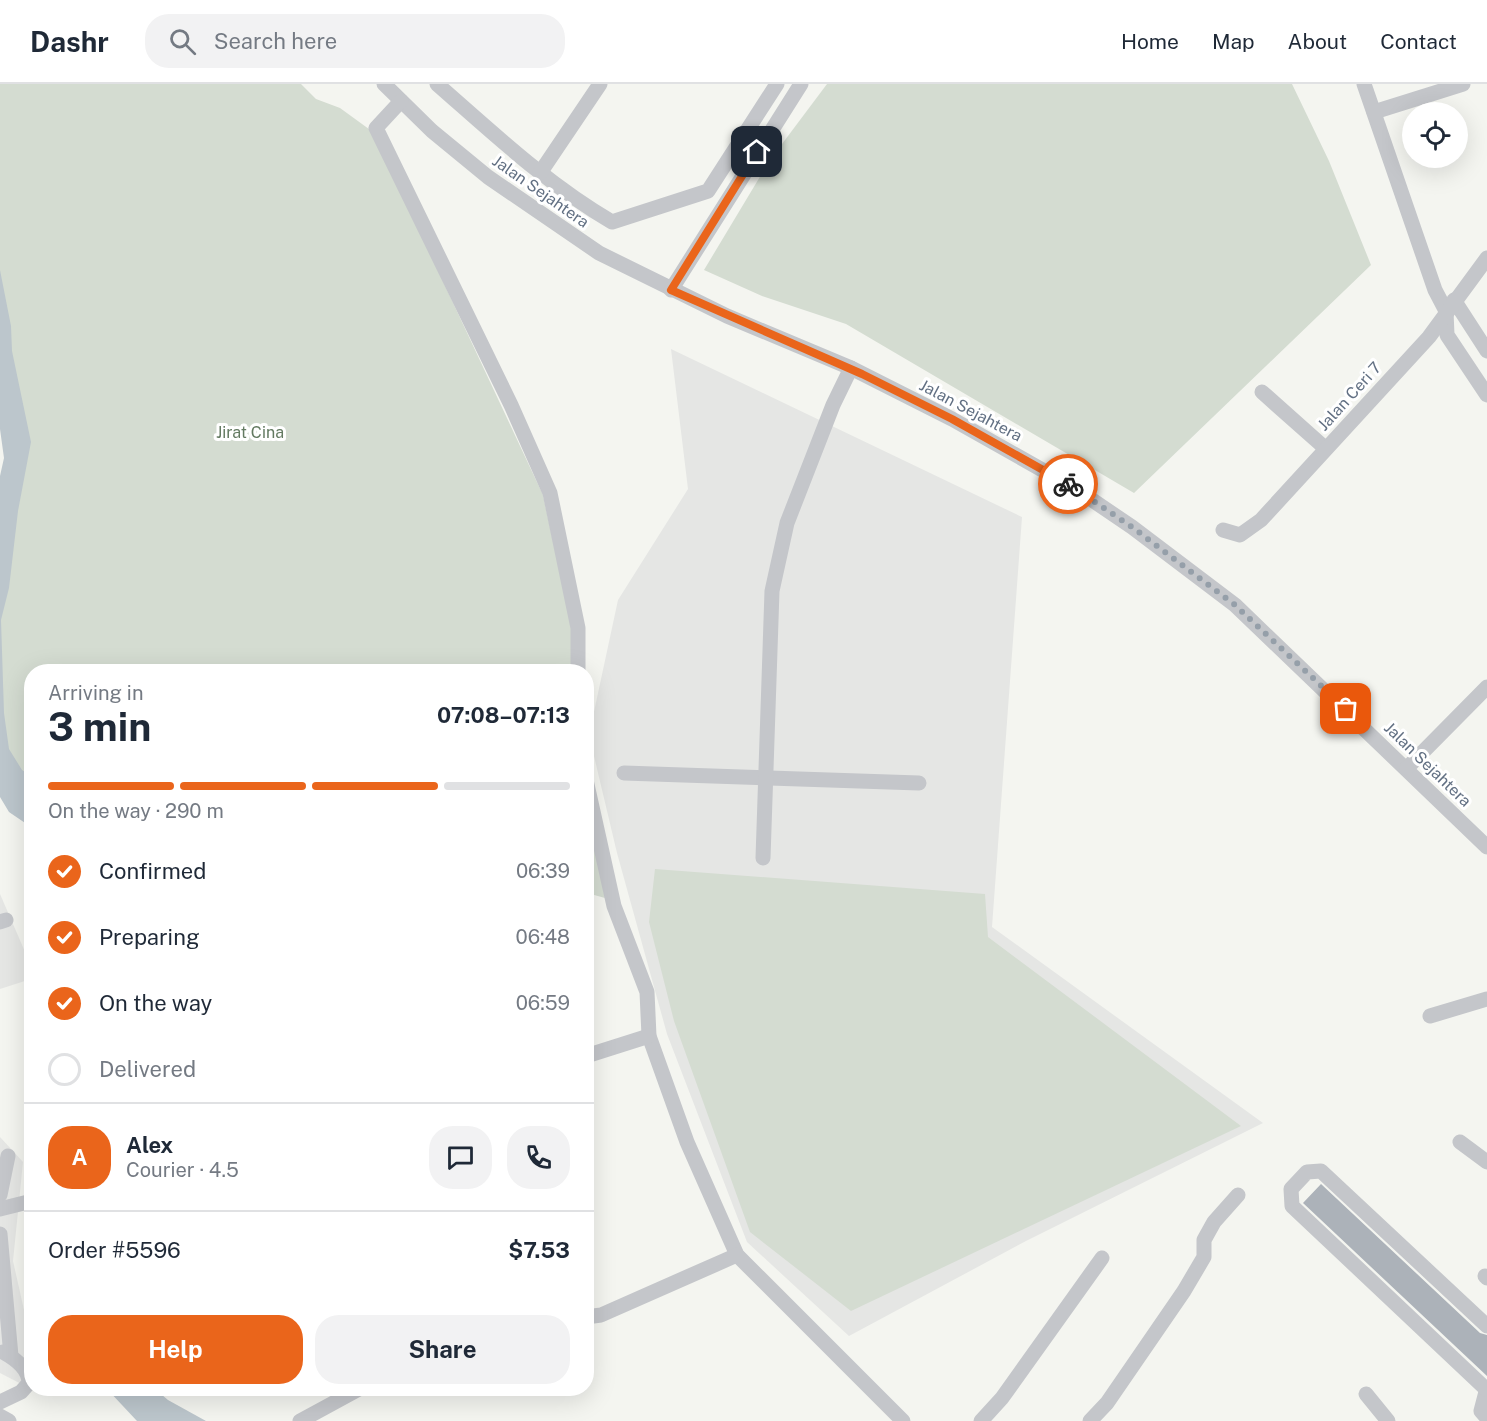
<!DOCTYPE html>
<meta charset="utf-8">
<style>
body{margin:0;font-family:"Public Sans",sans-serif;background:#f2f2f3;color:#1f2937;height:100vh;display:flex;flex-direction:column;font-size:22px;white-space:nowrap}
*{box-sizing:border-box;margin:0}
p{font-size:20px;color:#747a83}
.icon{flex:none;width:33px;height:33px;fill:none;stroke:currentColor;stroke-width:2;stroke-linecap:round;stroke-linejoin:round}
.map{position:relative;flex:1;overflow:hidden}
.panel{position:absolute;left:24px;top:580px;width:570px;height:732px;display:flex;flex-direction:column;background:#fff;border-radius:24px;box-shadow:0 6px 24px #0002}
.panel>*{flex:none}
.tools{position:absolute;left:1402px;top:18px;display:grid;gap:12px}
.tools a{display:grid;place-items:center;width:66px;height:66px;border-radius:50%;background:#fff;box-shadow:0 6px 24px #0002;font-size:30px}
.pin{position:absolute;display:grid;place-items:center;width:51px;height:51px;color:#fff;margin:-26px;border-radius:12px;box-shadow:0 3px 9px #0006}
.courier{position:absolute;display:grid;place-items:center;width:60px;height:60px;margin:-30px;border:4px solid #ea651b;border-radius:50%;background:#fff;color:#222;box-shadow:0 2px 8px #0007}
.overview em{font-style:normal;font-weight:700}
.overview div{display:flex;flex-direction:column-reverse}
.overview{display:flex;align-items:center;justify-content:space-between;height:102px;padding:0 24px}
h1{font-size:39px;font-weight:700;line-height:45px}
.bar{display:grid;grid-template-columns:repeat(4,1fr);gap:9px 6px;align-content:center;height:72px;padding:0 24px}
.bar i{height:8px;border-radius:4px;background:#e0e1e3}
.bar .selected{background:#ea651b}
.bar p{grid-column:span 4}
.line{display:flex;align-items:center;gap:15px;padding:0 24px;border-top:2px solid #e0e1e3}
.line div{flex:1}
.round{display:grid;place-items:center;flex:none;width:63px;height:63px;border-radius:24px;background:#f2f2f3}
ol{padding:0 24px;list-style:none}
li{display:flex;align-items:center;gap:18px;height:66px}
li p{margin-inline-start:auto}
li .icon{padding:6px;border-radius:50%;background:#ea651b;color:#fff;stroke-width:4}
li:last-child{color:#747a83}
li i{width:33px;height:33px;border:3px solid #e0e1e3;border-radius:50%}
.action{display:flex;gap:12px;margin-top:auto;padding:12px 24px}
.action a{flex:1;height:69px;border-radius:24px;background:#ea651b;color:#fff;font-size:24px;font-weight:700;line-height:69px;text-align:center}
.action a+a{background:#f2f2f3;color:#1f2937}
header{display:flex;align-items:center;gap:36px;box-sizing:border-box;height:84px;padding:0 30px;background:#fff;border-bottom:2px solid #e0e1e3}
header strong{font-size:28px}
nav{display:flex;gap:33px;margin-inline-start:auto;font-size:21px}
.search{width:420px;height:54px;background:#f2f2f3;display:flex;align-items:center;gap:15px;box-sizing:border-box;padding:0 21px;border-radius:24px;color:#747a83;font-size:22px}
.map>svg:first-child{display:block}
</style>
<header>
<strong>Dashr</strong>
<div class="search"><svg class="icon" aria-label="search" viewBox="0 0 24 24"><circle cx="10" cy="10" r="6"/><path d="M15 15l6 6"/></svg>Search here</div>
<nav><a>Home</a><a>Map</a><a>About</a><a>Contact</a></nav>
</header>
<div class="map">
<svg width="1487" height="1337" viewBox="0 0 1487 1337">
<rect width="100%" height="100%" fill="#f4f5f0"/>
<!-- built -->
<g fill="#e5e6e4">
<path d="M671,265L1022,433L992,843L1263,1039L1026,1157L849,1252L747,1158L667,950L617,769L589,651L618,516L688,405Z"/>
<path d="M0,810L32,884L31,895L0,905Z"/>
<path d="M0,1053L23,1078L13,1177L31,1257V1305L0,1289Z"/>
</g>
<!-- green -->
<g fill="#d4dcd1">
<path d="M0,0H301L316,15L340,24L373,48L543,411L572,545L571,588H32L31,701L0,672V453L11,400L0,300Z"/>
<path d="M827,0H1292L1329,77L1371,181L1134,409L846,240L762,212L704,186L770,76Z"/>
<path d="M586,717L605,814L587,809Z"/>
<path d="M655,785L985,810L988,853L1241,1042L851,1227L750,1148L674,937L649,838Z"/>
</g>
<!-- water -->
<g fill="#bcc6cc">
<path d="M0,186L11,242L12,267L31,358L18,427L9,504L1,536L4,629L9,665L22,686L31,692V743L9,728L0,713V392L4,374L0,345Z"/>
<path d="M107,1305H155L168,1316L206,1337H137Z"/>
</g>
<!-- building -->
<path fill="#acb2b9" d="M1321,1100L1480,1249L1487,1251V1292L1303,1119Z"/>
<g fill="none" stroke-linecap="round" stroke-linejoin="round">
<!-- minor -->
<g stroke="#c4c6ca" stroke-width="15">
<path d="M384,0L432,47L488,93L599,169L727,232L851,284L952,335L1076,405L1132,443L1235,521L1487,763"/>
<path d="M437,0C493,49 548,101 612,138L708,107L777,0"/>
<path d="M1364,0L1435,206L1446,227L1447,251L1487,311"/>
<path d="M401,17L376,44L511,321L550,409L578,544V588"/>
<path d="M1374,28L1463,0"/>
<path d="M540,89L600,0"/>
<path d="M671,206L801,0"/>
<path d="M1454,216L1487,267"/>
<path d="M1262,308L1325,364"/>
<path d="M1223,446L1240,451L1261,436L1429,253L1487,174"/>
<path d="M1407,684L1487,603"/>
<path d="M624,689L919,699"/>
<path d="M586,696L614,822L647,908L649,952L687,1058L737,1171L903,1337"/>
<path d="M763,774L772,507L787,439L833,321L851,284"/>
<path d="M0,838L6,836"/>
<path d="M1430,932L1487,915"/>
<path d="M586,972L649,952"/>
<path d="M1460,1058L1487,1078"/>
<path d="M0,1111L8,1072"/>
<path d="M0,1125L32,1117"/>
<path d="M0,1150L11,1272"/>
<path d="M1485,1192L1487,1194"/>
<path d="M586,1233L601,1231L737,1171"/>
<path d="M1487,1304L1481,1327L1487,1334"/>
<path d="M1486,1305L1292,1122L1291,1105L1307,1088L1321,1087L1487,1242"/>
<path d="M1366,1310L1388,1337"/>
<path d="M0,1318L21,1308L29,1299C29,1285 14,1274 3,1268"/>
<path d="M0,1332L9,1337"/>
<path d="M300,1337L359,1305"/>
<path d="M981,1337L1002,1314L1102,1174"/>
<path d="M1090,1337L1107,1319L1184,1207L1204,1173V1156L1214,1138L1238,1111"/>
</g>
</g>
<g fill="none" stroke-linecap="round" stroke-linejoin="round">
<!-- done -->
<path stroke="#959fa9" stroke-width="6" stroke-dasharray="0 10.8" d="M1068,400L1132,443L1235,521L1346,625"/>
<!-- route -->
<path stroke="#ea651b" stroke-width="8" d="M757,68L671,206L862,290L952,335L1068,400"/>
</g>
<g text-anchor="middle" stroke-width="6" stroke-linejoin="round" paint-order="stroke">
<!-- street labels -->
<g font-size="16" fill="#627083" stroke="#fff">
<text transform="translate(541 107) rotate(35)" y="6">Jalan Sejahtera</text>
<text transform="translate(1349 312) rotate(-48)" y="6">Jalan Ceri 7</text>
<text transform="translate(971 326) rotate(28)" y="6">Jalan Sejahtera</text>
<text transform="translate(1428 680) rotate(44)" y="6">Jalan Sejahtera</text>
</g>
<!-- park labels -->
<g font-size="16" fill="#637a61" stroke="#fff">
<text x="250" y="354">Jirat Cina</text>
</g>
</g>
</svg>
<div class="tools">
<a><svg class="icon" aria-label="locate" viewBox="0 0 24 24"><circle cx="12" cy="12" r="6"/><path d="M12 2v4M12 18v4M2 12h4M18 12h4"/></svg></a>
</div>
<div class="pin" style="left:1346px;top:625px;background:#ea580c"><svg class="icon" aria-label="bag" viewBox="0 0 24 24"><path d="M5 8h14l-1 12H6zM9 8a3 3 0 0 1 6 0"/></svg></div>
<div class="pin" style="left:757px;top:68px;background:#1f2937"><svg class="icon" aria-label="home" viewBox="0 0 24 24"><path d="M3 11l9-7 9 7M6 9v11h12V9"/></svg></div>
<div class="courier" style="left:1068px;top:400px"><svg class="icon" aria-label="bike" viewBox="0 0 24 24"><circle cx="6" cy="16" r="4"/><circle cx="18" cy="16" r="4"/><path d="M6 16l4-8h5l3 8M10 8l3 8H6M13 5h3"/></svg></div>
<section class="panel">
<div class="overview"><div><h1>3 min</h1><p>Arriving in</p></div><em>07:08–07:13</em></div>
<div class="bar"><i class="selected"></i><i class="selected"></i><i class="selected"></i><i></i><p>On the way · 290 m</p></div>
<ol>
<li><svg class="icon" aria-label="check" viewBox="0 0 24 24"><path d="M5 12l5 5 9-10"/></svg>Confirmed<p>06:39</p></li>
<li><svg class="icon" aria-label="check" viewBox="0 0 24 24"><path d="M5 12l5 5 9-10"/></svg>Preparing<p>06:48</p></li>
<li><svg class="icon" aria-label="check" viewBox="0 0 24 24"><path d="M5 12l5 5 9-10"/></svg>On the way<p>06:59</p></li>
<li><i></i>Delivered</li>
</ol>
<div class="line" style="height:108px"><b class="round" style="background:#ea651b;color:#fff">A</b><div><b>Alex</b><p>Courier · 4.5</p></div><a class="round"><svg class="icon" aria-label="chat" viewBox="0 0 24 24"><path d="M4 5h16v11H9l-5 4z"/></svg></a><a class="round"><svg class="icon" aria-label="phone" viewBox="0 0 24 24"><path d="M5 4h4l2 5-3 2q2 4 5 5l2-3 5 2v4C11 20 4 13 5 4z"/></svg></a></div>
<div class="line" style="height:78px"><div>Order #5596</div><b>$7.53</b></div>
<div class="action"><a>Help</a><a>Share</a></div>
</section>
</div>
